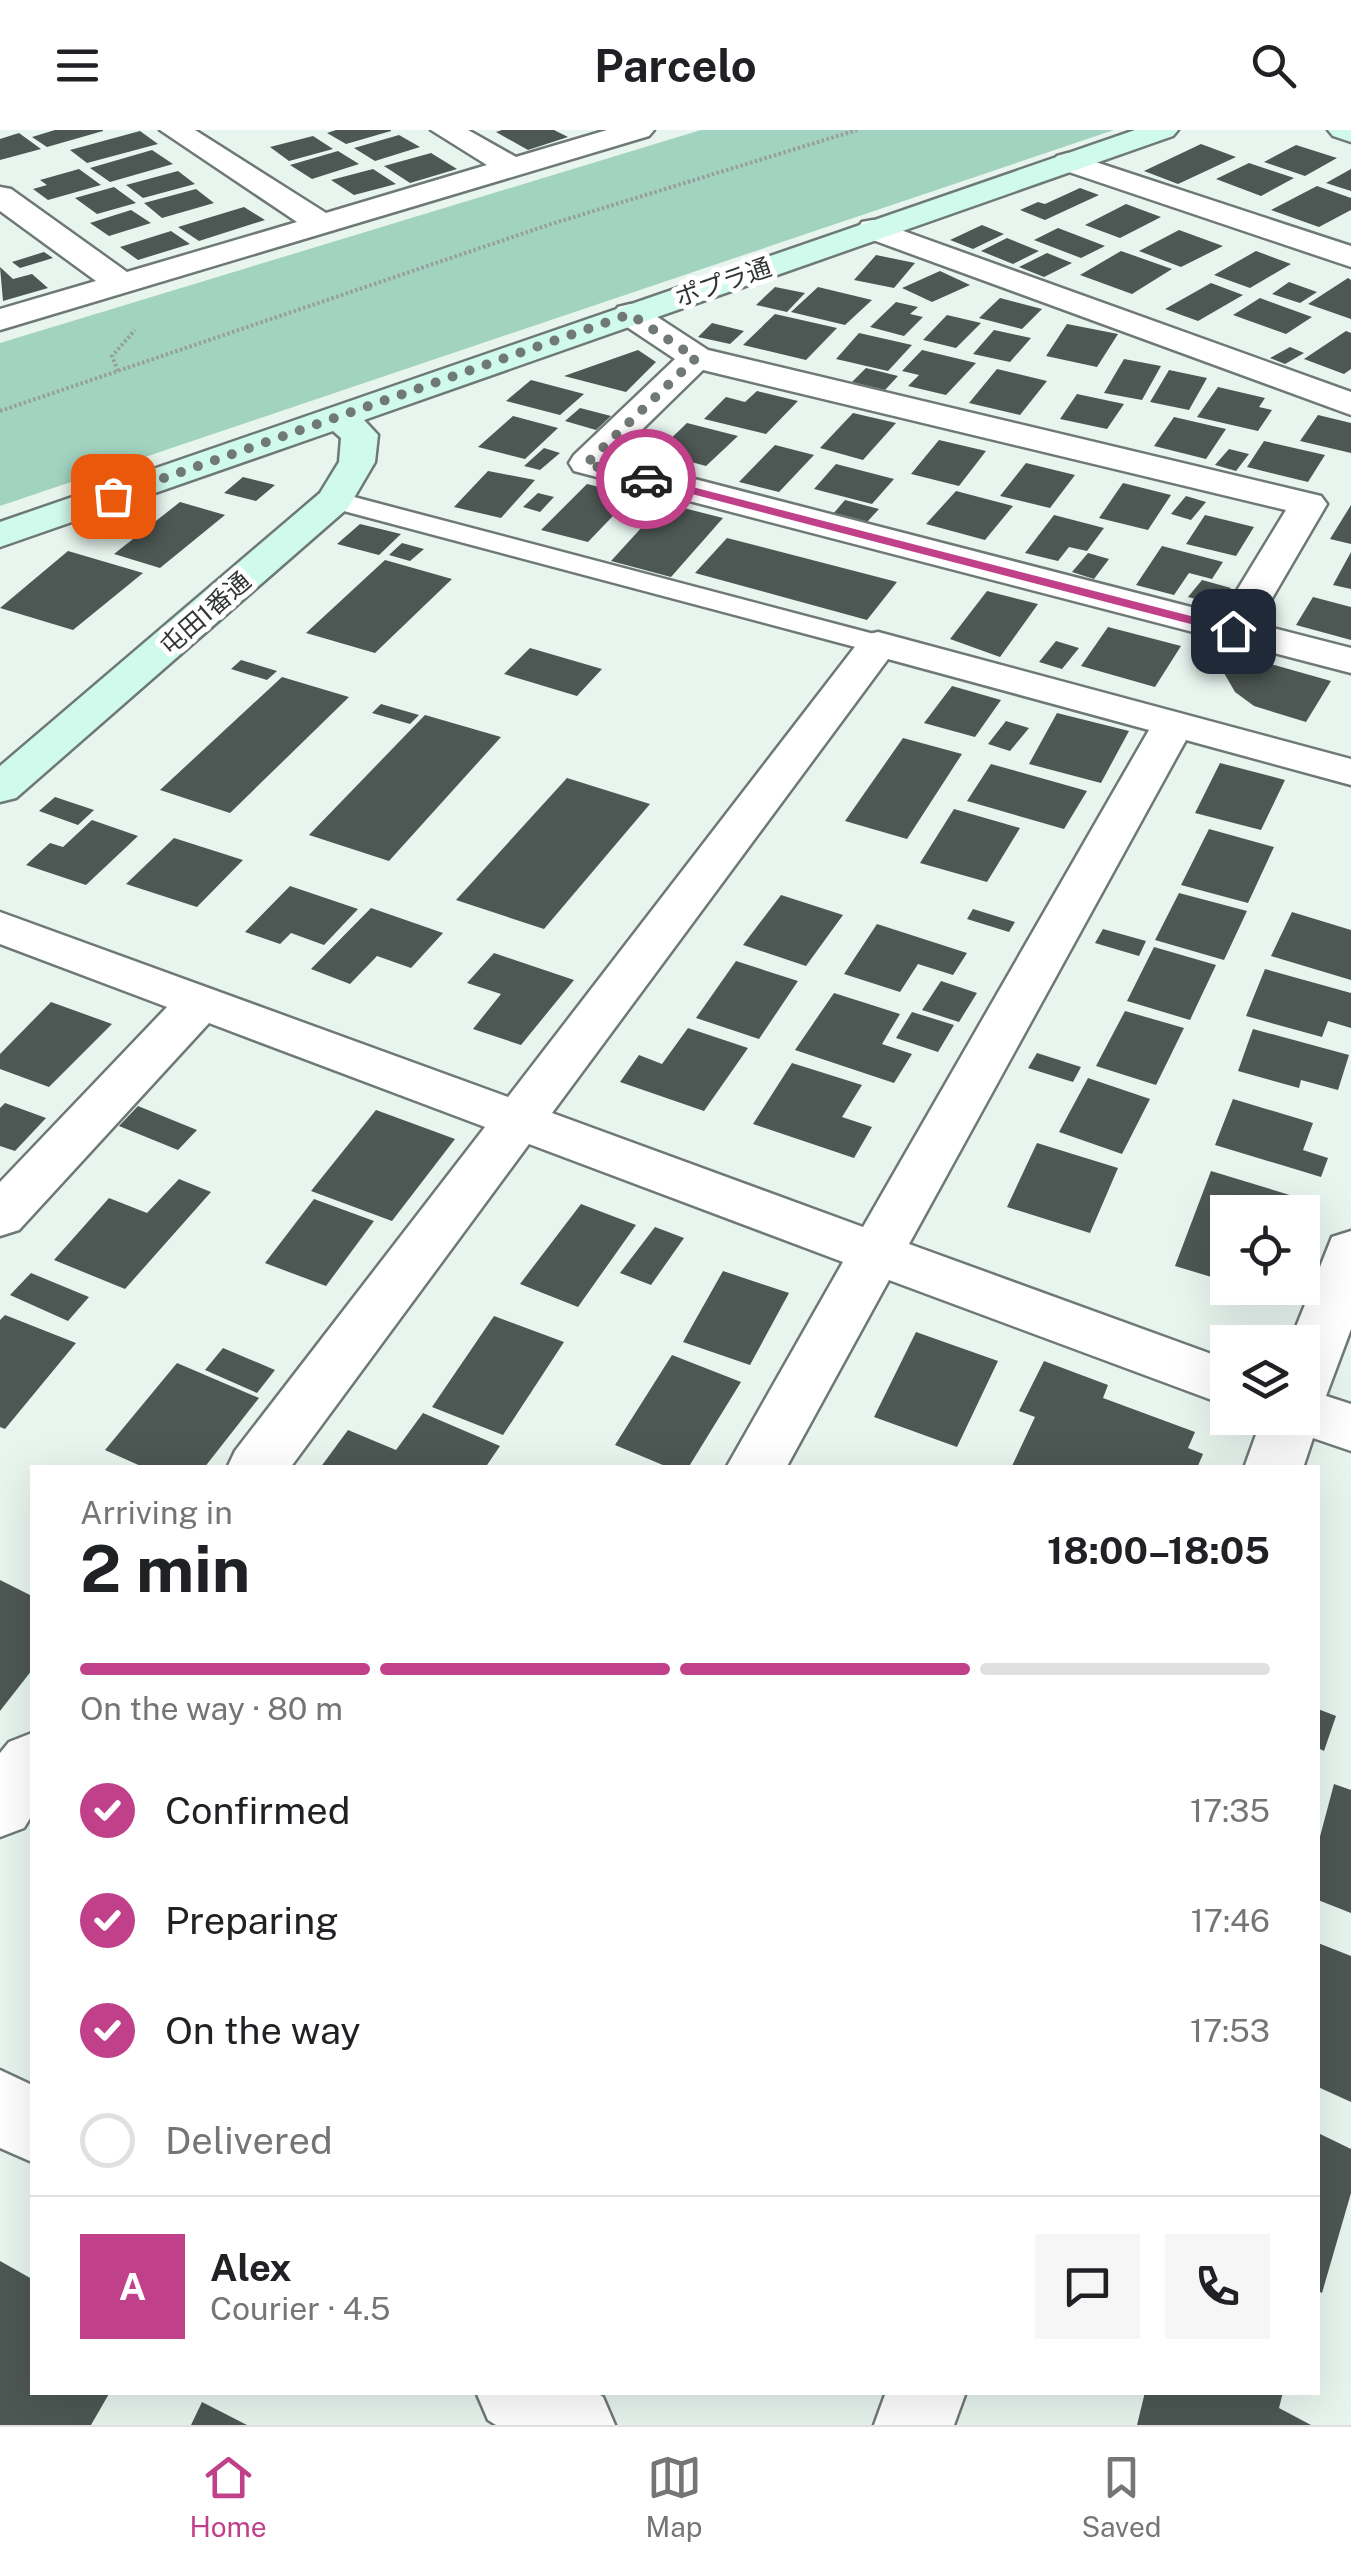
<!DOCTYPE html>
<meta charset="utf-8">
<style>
body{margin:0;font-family:"Public Sans","Noto Sans JP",sans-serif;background:#f6f6f6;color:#202124;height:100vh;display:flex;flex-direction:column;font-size:38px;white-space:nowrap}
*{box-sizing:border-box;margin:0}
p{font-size:32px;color:#757577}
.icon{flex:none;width:55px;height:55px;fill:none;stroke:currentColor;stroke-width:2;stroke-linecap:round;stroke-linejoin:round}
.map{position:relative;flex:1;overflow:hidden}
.side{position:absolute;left:30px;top:1335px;width:1290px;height:930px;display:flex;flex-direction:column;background:#fff;border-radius:0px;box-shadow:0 10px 40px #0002}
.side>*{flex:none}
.buttons{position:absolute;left:1210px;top:1065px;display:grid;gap:20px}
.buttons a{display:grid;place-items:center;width:110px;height:110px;border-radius:0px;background:#fff;box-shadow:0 10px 40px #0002;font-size:50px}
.pin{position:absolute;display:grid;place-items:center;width:85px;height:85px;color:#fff;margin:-42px;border-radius:20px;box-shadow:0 5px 15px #0006}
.courier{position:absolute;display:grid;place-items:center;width:100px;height:100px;margin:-50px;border:8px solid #c1408a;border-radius:50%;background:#fff;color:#222;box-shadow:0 2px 12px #0007}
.headline em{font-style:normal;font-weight:700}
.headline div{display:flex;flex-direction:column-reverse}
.headline{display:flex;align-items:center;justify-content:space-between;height:170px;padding:0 50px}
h1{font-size:65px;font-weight:700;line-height:75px}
.bar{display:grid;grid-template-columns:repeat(4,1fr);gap:15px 10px;align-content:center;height:120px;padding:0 50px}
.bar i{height:12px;border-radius:8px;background:#e0e0e0}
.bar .active{background:#c1408a}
.bar p{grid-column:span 4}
.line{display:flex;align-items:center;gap:25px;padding:0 50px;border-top:2px solid #e0e0e0}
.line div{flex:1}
.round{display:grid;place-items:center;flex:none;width:105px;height:105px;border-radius:0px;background:#f6f6f6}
ol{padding:0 50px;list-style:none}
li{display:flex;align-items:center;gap:30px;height:110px}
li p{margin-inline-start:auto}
li .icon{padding:10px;border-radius:50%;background:#c1408a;color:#fff;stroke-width:4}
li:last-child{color:#757577}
li i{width:55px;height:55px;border:5px solid #e0e0e0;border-radius:50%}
header{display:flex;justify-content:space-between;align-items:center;height:130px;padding:0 50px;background:#fff;font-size:45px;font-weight:700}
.tabs{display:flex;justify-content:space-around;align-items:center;height:140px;border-top:2px solid #e0e0e0;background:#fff;font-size:28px;color:#757577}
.tabs a{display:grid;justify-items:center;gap:5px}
.tabs .active{color:#c1408a}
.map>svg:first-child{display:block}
</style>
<header><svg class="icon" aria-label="menu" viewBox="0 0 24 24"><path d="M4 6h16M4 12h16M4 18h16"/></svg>Parcelo<svg class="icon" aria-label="search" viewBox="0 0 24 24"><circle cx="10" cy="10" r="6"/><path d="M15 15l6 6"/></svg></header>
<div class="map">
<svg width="1351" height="2295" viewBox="0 0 1351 2295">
<rect width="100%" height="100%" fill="#e8f5ef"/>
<!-- green -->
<path fill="#a2d3c0" d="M701,0H1114L0,376V213Z"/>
<!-- building -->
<g fill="#4d5753">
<path d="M55,0H103V1L47,17L32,7Z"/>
<path d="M336,0H391V1L346,14L327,3Z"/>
<path d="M502,0H554L568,7L528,20L496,2Z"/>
<path d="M140,1L158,14L87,33L70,20Z"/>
<path d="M19,3L41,19L0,30V9Z"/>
<path d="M399,5L420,17L375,31L354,18Z"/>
<path d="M313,6L333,19L289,31L270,17Z"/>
<path d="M1201,14L1236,27L1178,54L1144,41Z"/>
<path d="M1296,15L1337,28L1305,46L1264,32Z"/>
<path d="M152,20L173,34L110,52L90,38Z"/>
<path d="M338,21L359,34L312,49L290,35Z"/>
<path d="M431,23L457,39L410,53L384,36Z"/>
<path d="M1249,33L1294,48L1261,66L1216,49Z"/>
<path d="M79,39L101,55L48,70L33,59L47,55L40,50Z"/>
<path d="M373,39L396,54L354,65L331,50Z"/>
<path d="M1351,39V61L1326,53Z"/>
<path d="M178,41L195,54L143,68L126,55Z"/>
<path d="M1317,56L1351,68V80L1319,97L1271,80Z"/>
<path d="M114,57L136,73L97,84L75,68Z"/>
<path d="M1080,58L1099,65L1045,90L1020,80L1038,72L1045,74Z"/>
<path d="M196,59L214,73L162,88L144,73Z"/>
<path d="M1126,74L1161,87L1120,108L1085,95Z"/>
<path d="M244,77L265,90L199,111L178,97Z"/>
<path d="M131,80L151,93L109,106L90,93Z"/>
<path d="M982,95L1004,104L973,119L950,110Z"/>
<path d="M1058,98L1105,116L1081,128L1034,110Z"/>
<path d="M1179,100L1223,116L1181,137L1139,121Z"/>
<path d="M171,101L190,114L138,130L120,117Z"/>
<path d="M1007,108L1039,121L1013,134L981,121Z"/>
<path d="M1121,121L1172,139L1132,164L1080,145Z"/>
<path d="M1256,121L1291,134L1250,158L1214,145Z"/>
<path d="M44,122L53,128L20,138L12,132Z"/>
<path d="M1047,123L1072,133L1044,147L1019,137Z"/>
<path d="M876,125L915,133L894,158L854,150Z"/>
<path d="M0,137L13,149L32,144L48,158L3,171Z"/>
<path d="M940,141L970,155L932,172L902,158Z"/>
<path d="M1348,148L1351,150V189L1308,174Z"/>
<path d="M1289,152L1317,162L1300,173L1272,164Z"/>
<path d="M1211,153L1243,165L1198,191L1165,179Z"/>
<path d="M775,157L805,163L787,182L756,175Z"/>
<path d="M818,157L872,170L845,195L791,182Z"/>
<path d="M1000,168L1042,179L1022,199L979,188Z"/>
<path d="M1260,168L1312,187L1286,204L1233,185Z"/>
<path d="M896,172L918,177L910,184L923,187L904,206L870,197Z"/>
<path d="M775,184L837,198L806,230L743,215Z"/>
<path d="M947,185L981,193L956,218L923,210Z"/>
<path d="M712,193L744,201L730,214L698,207Z"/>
<path d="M1067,194L1118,204L1097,237L1046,226Z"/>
<path d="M994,200L1031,208L1010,232L973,224Z"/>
<path d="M1346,201L1351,203V239L1344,244L1304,229Z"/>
<path d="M859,203L912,215L888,241L836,229Z"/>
<path d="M1290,217L1304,223L1285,234L1270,228Z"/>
<path d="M638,220L656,232L626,262L564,246Z"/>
<path d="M922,220L976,233L946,265L908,256L919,245L902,241Z"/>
<path d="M1124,229L1161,236L1142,270L1104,263Z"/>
<path d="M866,238L898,246L885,260L852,252Z"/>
<path d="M997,239L1047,251L1020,285L969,273Z"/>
<path d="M1169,240L1207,248L1189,280L1150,272Z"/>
<path d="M531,250L584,264L560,285L506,271Z"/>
<path d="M1218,257L1265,268L1259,277L1272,280L1258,301L1197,287Z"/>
<path d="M757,261L798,271L766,304L704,289L726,267L745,272Z"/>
<path d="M1077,264L1124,274L1107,299L1060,289Z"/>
<path d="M580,278L611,286L596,300L565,291Z"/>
<path d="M853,283L896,293L863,330L820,318Z"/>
<path d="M1318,285L1351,293V323L1300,311Z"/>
<path d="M513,286L558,298L525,329L478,317Z"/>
<path d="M1174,287L1226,299L1206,329L1154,316Z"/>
<path d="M687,293L738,306L706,336L669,326L674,320L662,317Z"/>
<path d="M939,310L986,321L959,356L911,344Z"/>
<path d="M1264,311L1325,325L1308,352L1247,337Z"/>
<path d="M775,315L814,325L779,362L739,352Z"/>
<path d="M544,318L560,323L540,340L524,336Z"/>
<path d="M1229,319L1249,324L1236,341L1215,335Z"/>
<path d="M1026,333L1075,345L1050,378L1000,366Z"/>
<path d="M836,334L894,349L872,374L814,359Z"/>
<path d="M488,341L535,350L501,388L454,377Z"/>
<path d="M243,347L275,355L256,371L224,363Z"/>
<path d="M1123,353L1171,365L1148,400L1099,388Z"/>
<path d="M587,354L633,365L588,412L541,400Z"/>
<path d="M956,361L1013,376L985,410L926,394Z"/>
<path d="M538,363L554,367L540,382L523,377Z"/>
<path d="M1186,366L1206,372L1191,390L1171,384Z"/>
<path d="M845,370L879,379L867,392L833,384Z"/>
<path d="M180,372L225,385L160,438L114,424Z"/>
<path d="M664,373L723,388L671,447L611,431Z"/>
<path d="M1351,375V414L1330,409Z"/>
<path d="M1054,385L1104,398L1087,421L1069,417L1058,431L1025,423Z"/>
<path d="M1205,385L1254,397L1236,426L1186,414Z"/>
<path d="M360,394L401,404L379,425L337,414Z"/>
<path d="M727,408L897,452L867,490L695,443Z"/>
<path d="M402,413L424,419L410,431L389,425Z"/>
<path d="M1162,416L1223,432L1212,449L1189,443L1174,465L1136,455Z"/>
<path d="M68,421L143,443L73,500L0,478Z"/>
<path d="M1351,422V459L1333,455Z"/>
<path d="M1088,423L1109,429L1094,449L1072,442Z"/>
<path d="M385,430L452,449L375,523L306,503Z"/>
<path d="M1202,450L1231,458L1218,475L1188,467Z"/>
<path d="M987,461L1038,474L1000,527L950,509Z"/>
<path d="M1313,467L1351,477V510L1296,495Z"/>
<path d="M1108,497L1181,516L1155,557L1081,536Z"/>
<path d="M1056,511L1079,518L1062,539L1039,532Z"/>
<path d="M530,518L602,539L577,566L504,544Z"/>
<path d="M1236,524L1331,551L1306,592L1254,576L1235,562L1224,543Z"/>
<path d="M241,530L277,541L267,550L231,539Z"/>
<path d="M282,547L349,567L230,683L160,660Z"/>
<path d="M952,556L1001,570L975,607L924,593Z"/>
<path d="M381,574L419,585L410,594L372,583Z"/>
<path d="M1057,583L1129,601L1101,653L1029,634Z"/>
<path d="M425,585L501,607L389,731L309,705Z"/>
<path d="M1006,591L1029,598L1010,621L988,614Z"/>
<path d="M903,608L962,624L907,709L845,691Z"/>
<path d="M1220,633L1285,650L1261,700L1195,683Z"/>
<path d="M991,634L1087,661L1064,699L967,671Z"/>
<path d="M567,648L650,674L544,799L456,770Z"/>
<path d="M55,667L94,680L78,695L39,681Z"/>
<path d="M954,679L1020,698L987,752L920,733Z"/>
<path d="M92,690L138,706L86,755L26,735L50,713L63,717Z"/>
<path d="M1209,699L1274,717L1248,773L1181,755Z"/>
<path d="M174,708L243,730L197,777L126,754Z"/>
<path d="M290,756L358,779L324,815L291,803L280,814L245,802Z"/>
<path d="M1179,763L1247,781L1224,830L1155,810Z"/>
<path d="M781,765L843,785L806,836L743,815Z"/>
<path d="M371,778L443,803L411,838L377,826L350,854L311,839Z"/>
<path d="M973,779L1015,792L1009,802L967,789Z"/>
<path d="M1292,782L1351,800V850L1271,826Z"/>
<path d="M877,794L967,823L953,845L918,834L900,862L844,844Z"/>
<path d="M1103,799L1146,811L1139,826L1095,813Z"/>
<path d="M1154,817L1216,835L1190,890L1127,871Z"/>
<path d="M494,823L574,850L521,915L473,899L501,864L467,853Z"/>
<path d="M736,831L798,851L759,909L696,888Z"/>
<path d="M1265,839L1351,863V898L1328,891L1322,907L1246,886Z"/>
<path d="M941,851L977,863L959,892L922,880Z"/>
<path d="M834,863L900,884L882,914L912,924L894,953L795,920Z"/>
<path d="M51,872L112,894L49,957L0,939V924Z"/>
<path d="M1125,881L1184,898L1156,955L1096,936Z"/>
<path d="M912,882L954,895L938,922L896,908Z"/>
<path d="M688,898L748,918L704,981L620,952L639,925L662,934Z"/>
<path d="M1253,899L1349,925L1338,960L1301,950L1299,958L1238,941Z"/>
<path d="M1037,923L1081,937L1073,952L1028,938Z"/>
<path d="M792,933L862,955L842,987L872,997L854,1028L753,994Z"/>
<path d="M1088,948L1150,969L1122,1024L1059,1002Z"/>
<path d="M1233,969L1313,993L1303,1020L1328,1028L1321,1047L1215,1015Z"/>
<path d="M5,973L46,988L15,1021L0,1016V978Z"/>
<path d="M138,976L197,1000L178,1020L119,996Z"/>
<path d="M376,980L455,1009L392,1091L311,1061Z"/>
<path d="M1037,1013L1118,1038L1090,1103L1007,1077Z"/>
<path d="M1211,1041L1293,1066L1287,1082H1228V1152L1175,1136Z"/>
<path d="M179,1049L211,1062L125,1159L54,1130L109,1068L147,1083Z"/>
<path d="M314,1069L374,1091L326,1156L265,1133Z"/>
<path d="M581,1074L636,1095L578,1177L520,1154Z"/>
<path d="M655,1097L684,1108L651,1155L620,1143Z"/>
<path d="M723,1141L789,1163L750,1235L683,1212Z"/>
<path d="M31,1143L89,1167L68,1191L10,1165Z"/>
<path d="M5,1185L76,1213L5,1299L0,1297V1190Z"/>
<path d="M494,1186L564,1212L503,1305L432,1277Z"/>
<path d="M916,1202L998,1231L957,1317L874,1287Z"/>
<path d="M223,1218L275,1240L257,1263L205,1240Z"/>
<path d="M672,1225L741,1252L688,1338H670L615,1315Z"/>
<path d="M1044,1231L1108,1255L1103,1268L1195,1302L1188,1318L1203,1324L1197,1338H1011L1035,1287L1019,1281Z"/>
<path d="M177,1233L259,1268L204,1338H145L105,1320Z"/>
<path d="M423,1283L500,1316L485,1338H320L348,1300L396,1320Z"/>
<path d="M0,1450L32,1466V1540L0,1581Z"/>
<path d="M1318,1579L1336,1586L1324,1621L1318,1618Z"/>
<path d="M1334,1654L1351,1660V1783L1318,1770V1714Z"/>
<path d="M1318,1813L1351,1826V1972L1318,1957Z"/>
<path d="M1318,2003L1351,2019V2063L1322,2163L1318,2161Z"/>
<path d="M0,2131L32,2149V2262H110L91,2295H0Z"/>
<path d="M1145,2262H1283L1279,2278L1311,2295H1137Z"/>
<path d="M202,2272L247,2295H191Z"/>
</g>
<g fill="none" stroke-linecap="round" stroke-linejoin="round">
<!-- lane casing -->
<g stroke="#6e7975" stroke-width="5">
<path id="lane" d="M335,362L889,508L893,514L889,520L878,523L325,376L321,370L325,364Z"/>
</g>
<!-- street casing -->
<g stroke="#6e7975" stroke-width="5">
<g id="street">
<path d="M160,0H195L326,83L487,35L431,0H468L516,27L607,0H654L649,6L0,200V179L96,151L0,81V57L11,59L127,142L297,92Z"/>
<path d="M1068,23L1351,116V137L1057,38L1053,32L1057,26Z"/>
<path d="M873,90L1351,262V285L862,106L857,99L862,92Z"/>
<path d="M630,174L642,177L708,220L1321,366L1327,374L1257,494L1351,518V543L574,341L569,333L574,325L675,229L618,191L613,184L618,177ZM703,240L1286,380L1222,485L613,328Z"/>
<path d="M878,502L1351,629V655L1186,610L909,1114L1228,1230V1276L889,1150L786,1338H726L843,1132L529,1014L290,1338H227L235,1321L485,997L209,893L19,1100L0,1106V1052L167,877L0,814V782L508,967L864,505ZM888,529L1149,600L863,1097L552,983Z"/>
<path d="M1351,1101V1199L1326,1266L1351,1274V1321L1313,1308L1303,1338H1244L1262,1288H1302V1212H1290L1332,1107Z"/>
<path d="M32,1603V1685L24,1698L0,1707V1623L9,1612Z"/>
<path d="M0,1940L32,1955V2032L0,2018Z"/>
<path d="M476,2262H596L603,2267L615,2295H496L488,2290Z"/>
<path d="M886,2262H966L954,2295H874Z"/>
</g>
</g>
<!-- secondary casing -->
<g stroke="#6e7975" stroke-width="5">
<g id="secondary">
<path d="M1135,0H1178L1173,6L364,290L378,305L375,332L348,378L16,668L0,672V636L320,363L339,332L341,308L333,301L0,417V392Z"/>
<path d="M1328,0H1351V12L1333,6Z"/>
</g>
</g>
<!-- path -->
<g stroke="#969f9b" stroke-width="4" stroke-dasharray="2.5 2.5" stroke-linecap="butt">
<path d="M118,241L112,226L135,200"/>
<path d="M0,281L548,95L857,0"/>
</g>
<!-- lane -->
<use href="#lane" fill="#fff" fill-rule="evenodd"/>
<!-- street -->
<use href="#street" fill="#fff" fill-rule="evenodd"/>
<!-- secondary -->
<use href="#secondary" fill="#cffaec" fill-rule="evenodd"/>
</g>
<!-- route -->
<path fill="#c1408a" d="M646,345L1237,498L1239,501L1229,504L642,351Z"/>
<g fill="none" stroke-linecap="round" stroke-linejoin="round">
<!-- done -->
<path stroke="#717975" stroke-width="10" stroke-dasharray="0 18" d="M113,366L630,184L696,228L586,334L646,349"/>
</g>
<g text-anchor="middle" stroke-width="10" stroke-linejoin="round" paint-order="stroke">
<!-- far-street labels -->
<g font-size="25" fill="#313634" stroke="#fff">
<text transform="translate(723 152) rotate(-19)" y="9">ポプラ通</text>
<text transform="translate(205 483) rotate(-41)" y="9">屯田1番通</text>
</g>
</g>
</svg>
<div class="buttons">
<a><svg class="icon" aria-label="locate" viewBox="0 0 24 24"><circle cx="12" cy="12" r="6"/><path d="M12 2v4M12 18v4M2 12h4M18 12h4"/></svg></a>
<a><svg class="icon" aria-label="layers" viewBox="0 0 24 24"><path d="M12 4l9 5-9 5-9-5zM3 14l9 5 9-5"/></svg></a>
</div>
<div class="pin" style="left:113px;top:366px;background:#ea580c"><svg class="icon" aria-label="bag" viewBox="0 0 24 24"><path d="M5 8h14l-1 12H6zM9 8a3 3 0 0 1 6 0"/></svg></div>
<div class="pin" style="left:1233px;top:501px;background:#1f2937"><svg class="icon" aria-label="home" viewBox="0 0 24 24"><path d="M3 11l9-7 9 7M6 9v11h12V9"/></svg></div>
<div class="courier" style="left:646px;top:349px"><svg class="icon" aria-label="car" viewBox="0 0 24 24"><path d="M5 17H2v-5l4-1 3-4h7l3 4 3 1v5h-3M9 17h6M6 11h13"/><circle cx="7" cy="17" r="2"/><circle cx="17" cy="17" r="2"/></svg></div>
<section class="side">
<div class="headline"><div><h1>2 min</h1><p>Arriving in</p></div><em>18:00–18:05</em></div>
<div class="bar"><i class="active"></i><i class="active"></i><i class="active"></i><i></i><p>On the way · 80 m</p></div>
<ol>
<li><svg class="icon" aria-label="check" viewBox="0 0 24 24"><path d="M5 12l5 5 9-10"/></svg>Confirmed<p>17:35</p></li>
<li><svg class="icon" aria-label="check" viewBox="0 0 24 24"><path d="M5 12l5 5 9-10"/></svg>Preparing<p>17:46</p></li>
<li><svg class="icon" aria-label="check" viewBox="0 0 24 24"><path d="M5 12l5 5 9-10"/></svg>On the way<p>17:53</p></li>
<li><i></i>Delivered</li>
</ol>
<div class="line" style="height:180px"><b class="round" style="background:#c1408a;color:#fff">A</b><div><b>Alex</b><p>Courier · 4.5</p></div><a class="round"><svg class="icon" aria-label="chat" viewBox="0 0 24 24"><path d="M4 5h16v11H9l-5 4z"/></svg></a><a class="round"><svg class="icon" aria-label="phone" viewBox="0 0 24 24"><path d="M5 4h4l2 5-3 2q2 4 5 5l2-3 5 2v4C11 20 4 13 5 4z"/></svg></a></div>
</section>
</div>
<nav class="tabs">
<a class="active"><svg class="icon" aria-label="home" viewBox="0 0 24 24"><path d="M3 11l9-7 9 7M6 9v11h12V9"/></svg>Home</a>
<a><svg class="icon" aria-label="map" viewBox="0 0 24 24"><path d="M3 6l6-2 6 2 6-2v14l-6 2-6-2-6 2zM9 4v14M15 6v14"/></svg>Map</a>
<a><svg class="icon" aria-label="saved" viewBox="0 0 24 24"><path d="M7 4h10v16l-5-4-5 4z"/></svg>Saved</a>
</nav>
